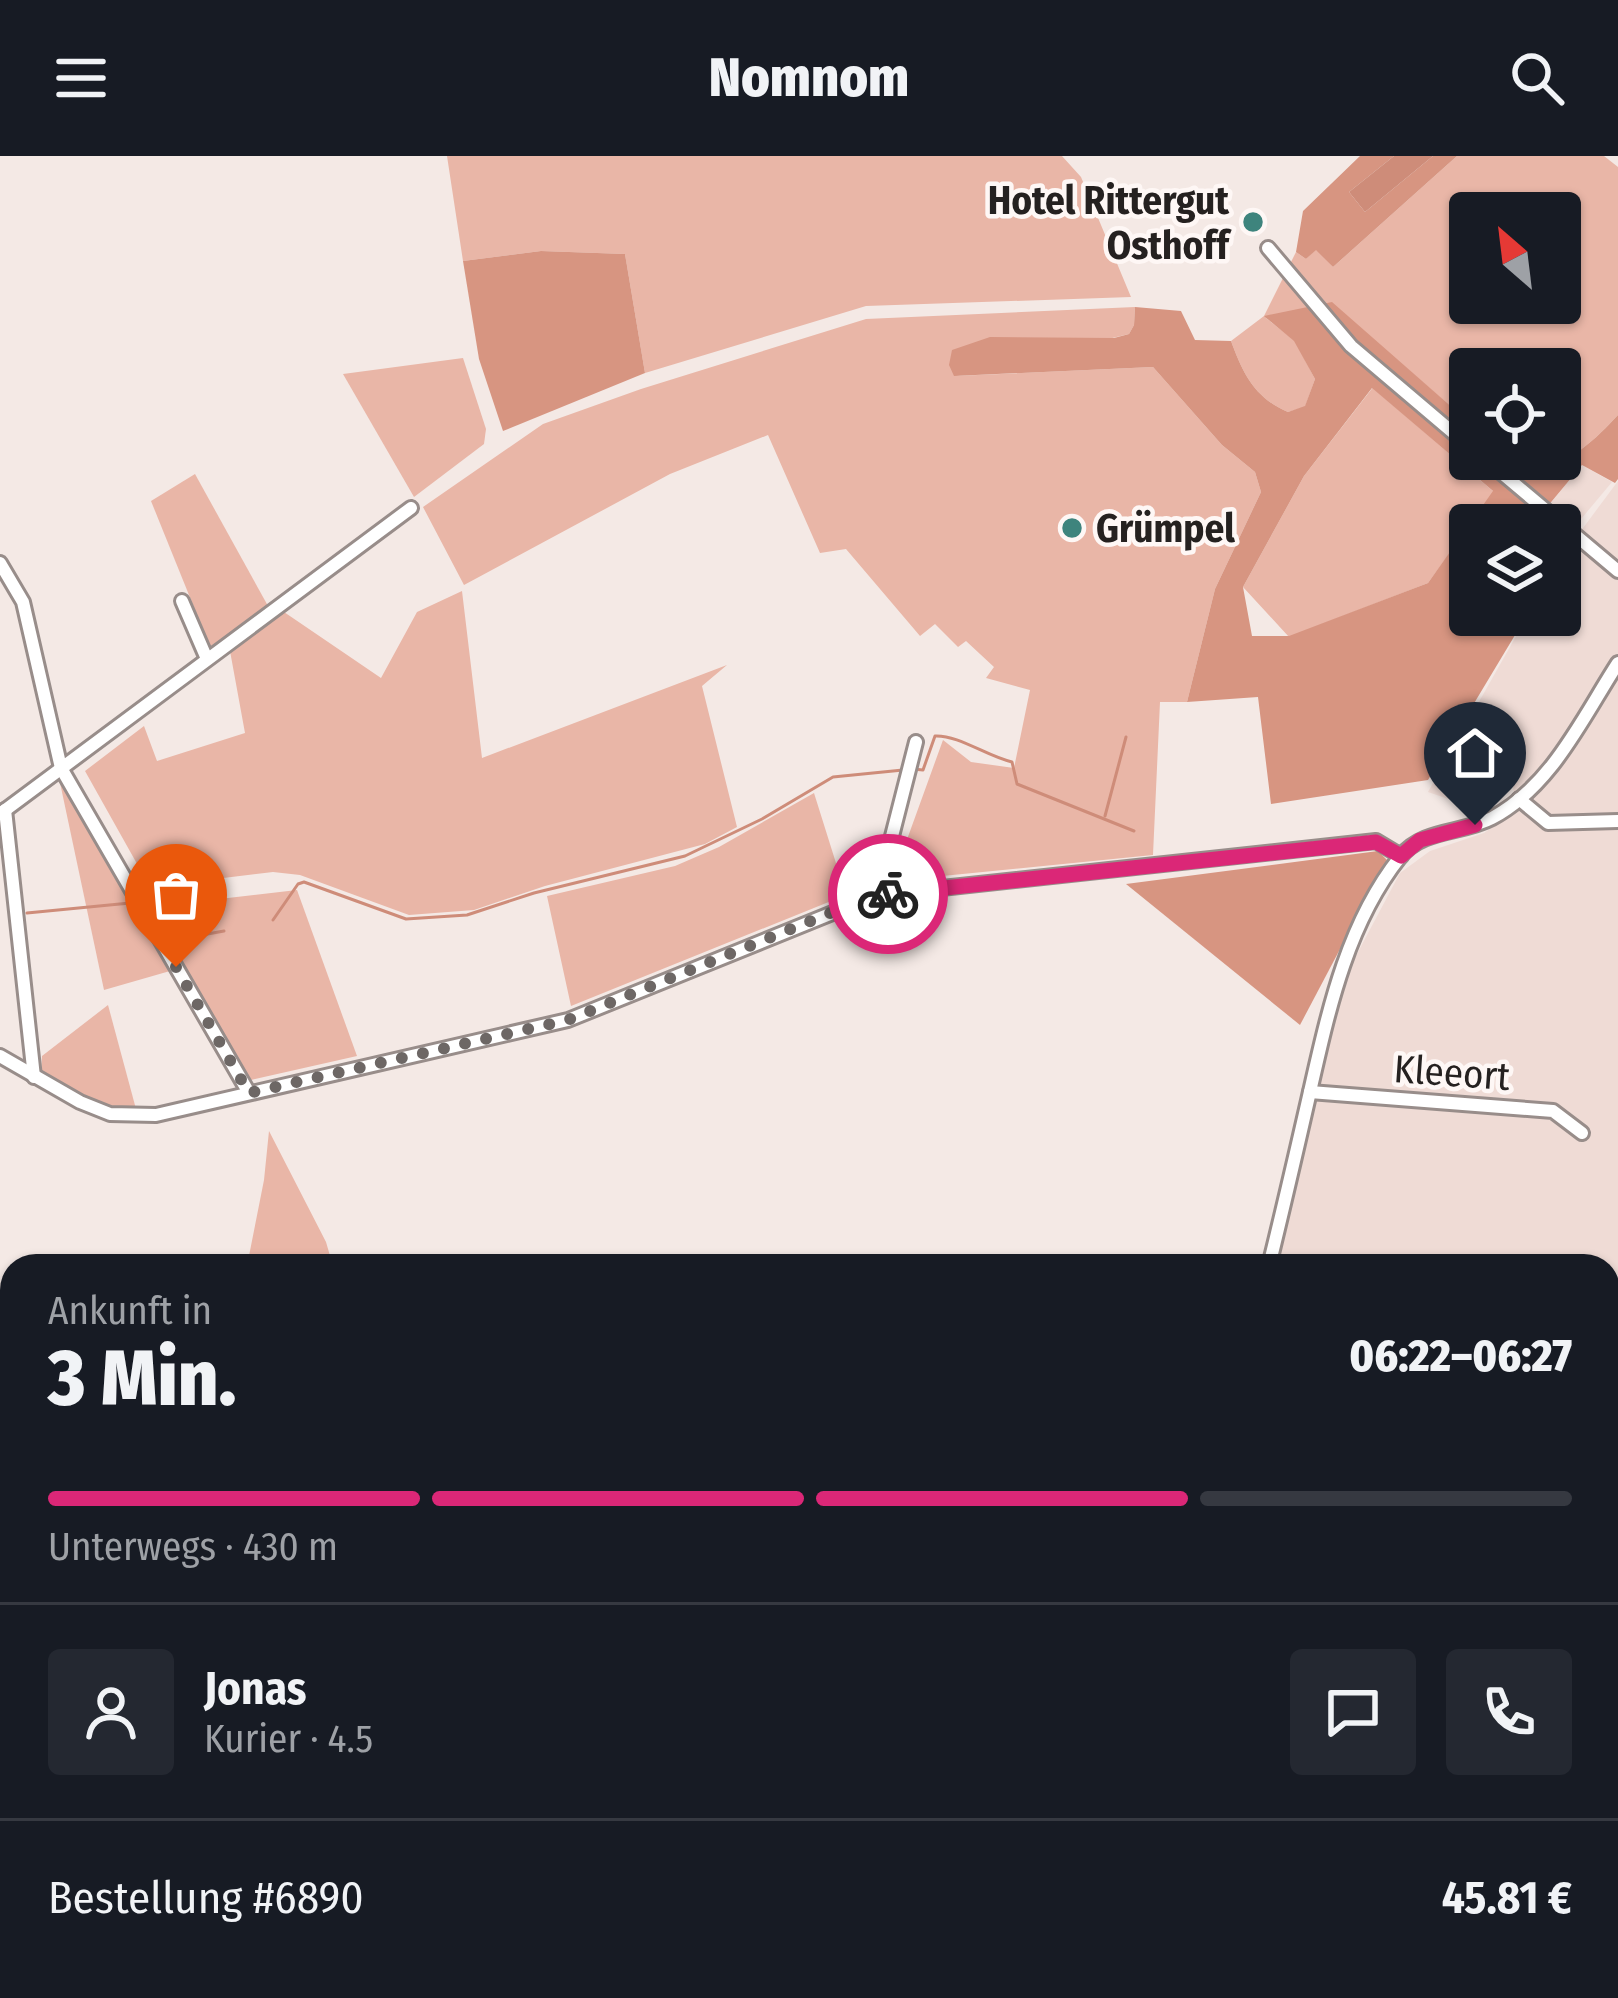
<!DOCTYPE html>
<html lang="de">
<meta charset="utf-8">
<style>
body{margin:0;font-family:"Fira Sans Condensed",sans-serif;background:#242831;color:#f1f3f6;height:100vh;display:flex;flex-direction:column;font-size:45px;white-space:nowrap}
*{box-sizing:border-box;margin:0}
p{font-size:39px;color:#9ea1a6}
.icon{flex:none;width:66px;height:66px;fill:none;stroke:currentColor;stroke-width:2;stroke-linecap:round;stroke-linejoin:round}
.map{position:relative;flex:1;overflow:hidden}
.details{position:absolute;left:0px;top:1098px;width:1620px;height:744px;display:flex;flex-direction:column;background:#171b24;border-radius:36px 36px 0 0;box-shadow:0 3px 9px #0004}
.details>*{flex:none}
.needle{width:78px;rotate:332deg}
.fabs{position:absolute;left:1449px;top:36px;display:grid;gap:24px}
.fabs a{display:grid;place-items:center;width:132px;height:132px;border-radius:12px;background:#171b24;box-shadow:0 3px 9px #0004;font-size:60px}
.pin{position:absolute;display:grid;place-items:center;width:102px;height:102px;color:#fff;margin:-123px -51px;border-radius:50% 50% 50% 0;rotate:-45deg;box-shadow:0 0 12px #0007}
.pin .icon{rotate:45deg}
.courier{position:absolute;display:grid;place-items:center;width:120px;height:120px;margin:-60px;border:9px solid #db2777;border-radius:50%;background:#fff;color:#222;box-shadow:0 3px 15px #0007}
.summary em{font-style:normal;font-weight:800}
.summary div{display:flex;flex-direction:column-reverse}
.summary{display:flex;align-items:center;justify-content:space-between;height:204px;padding:0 48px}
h1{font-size:78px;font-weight:800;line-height:90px}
.bar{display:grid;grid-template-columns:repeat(4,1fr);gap:18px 12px;align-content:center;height:144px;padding:0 48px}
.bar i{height:15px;border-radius:9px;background:#363941}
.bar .selected{background:#db2777}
.bar p{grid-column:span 4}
.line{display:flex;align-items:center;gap:30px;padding:0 48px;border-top:3px solid #363941}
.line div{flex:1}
.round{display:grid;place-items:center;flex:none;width:126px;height:126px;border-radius:12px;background:#242831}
header{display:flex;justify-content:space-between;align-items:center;height:156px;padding:0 48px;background:#171b24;font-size:54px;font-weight:800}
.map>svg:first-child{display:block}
</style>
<header><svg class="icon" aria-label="menu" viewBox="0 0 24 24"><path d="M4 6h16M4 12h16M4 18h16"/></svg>Nomnom<svg class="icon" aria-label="search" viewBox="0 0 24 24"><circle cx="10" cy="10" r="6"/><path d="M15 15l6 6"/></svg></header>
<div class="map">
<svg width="1618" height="1842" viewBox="0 0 1618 1842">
<rect width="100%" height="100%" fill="#f4e9e5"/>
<!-- built -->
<g fill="#efdbd5">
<path d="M1582,309L1612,326L1576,369L1549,349Z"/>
<path d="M1618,325V1119L1608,1125V1110H1273L1341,828L1400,717L1430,695L1484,677L1516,655L1513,630L1466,649L1428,636L1528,459H1560V403Z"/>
</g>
<!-- green -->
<g fill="#e9b6a7" fill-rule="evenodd">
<path d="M447,0H1062L1081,21L1131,141L866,150L645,217L625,98L541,95L463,105Z"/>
<path d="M1457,0H1604L1618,11V259C1591,288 1554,325 1512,303H1560V213H1470V267L1396,203L1374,233L1494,336L1428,427L1289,481L1243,431L1304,320L1395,203L1266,162L1295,185L1315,223L1305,251L1288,256C1255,242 1243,218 1231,185L1264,160L1296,96L1306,103L1316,93L1333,111ZM1470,57H1560V147H1470Z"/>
<path d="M1135,151L1134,169L1129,178L955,220L1153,211L1222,289L1255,316L1261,336L1215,433L1187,546H1160L1153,699L892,725L943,584L971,606L1014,612L1030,534L986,522L994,511L966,485L958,491L935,468L920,480L846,393L820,397L768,279L670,318L464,429L423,351L543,268L641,233L866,163Z"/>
<path d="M463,202L486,273L484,288L414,341L343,218Z"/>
<path d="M195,318L268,450L210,491L151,345Z"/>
<path d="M462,435L482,602L727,509L702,530L737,671L705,688L545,730L474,754L409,759L300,719L273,716L150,731L85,615L144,570L157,605L245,577L230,495L284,456L381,522L417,456Z"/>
<path d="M59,622L69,636L170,815L104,834Z"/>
<path d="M814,637L846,739L571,850L547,740L675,710L719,691Z"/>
<path d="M297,734L357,900L251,924L150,751Z"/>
<path d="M108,849L136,953L107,950L41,919L42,900Z"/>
<path d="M269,975L326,1086L333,1110H247L264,1024Z"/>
</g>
<!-- forest -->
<g fill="#d79581" fill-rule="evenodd">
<path d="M1360,0H1394L1349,36L1365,56L1433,0H1457L1333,111L1316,94L1306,103L1296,96L1303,55Z"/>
<path d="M541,95L625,98L645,217L503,275L479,203L463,105Z"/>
<path d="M1332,146L1470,267V303H1512C1554,325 1591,288 1618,259V323L1615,327L1582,309L1532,369H1470V459H1527L1428,624L1271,648L1258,541L1187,546L1215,433L1261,336L1255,316L1222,289L1153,211L954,220L949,209L952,194L990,181L1114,182L1129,178L1134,169L1135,151L1181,155L1195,184L1231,185C1243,218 1255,242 1288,256L1305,250L1315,223L1294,185L1264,160ZM1372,232L1493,335L1428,427L1289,480H1252L1243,431L1304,320Z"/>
<path d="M1378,695L1387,704L1300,869L1126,728Z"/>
<path d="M1618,1248V1529L1608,1536V1255Z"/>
<path d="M12,1811V1830H127L120,1842H0V1820Z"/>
<path d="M1618,1824V1842H1391L1392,1830H1608Z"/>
</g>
<!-- water -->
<path fill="#ce8c79" d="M1394,0H1433L1365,56L1349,36Z"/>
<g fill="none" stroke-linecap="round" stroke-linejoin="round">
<!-- stream -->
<g stroke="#ce8c79" stroke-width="3">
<path d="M913,613L923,614L935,580C959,579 986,600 1012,606L1017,628L1134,675"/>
<path d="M1105,660L1126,581"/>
<path d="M27,757L130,747"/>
<path d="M158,760L173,768"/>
<path d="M273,764L298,728L304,726L406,763L467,759L534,737L685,700L762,663L833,621L903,614"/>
<path d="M191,781L224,775"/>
</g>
<!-- minor casing -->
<g stroke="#988d8a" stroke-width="18">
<g id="minor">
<path d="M1268,92L1351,190L1470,291"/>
<path d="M1485,303L1618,415"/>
<path d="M0,407L23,446L61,612L249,937"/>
<path d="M182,445L207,503"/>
<path d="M1519,643L1548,667L1618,665"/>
<path d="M5,654L34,921"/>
<path d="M0,658L411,352"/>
<path d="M877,739L916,586"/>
<path d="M0,900L80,946L110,958L156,959L568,864L877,739L1376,685L1401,700"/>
<path d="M1310,936L1553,955L1582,977"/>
<path d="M1269,1110C1283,1053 1296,997 1309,940C1328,857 1346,769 1400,701C1423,672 1462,678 1492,662C1552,630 1583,561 1618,507"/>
<path d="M0,1427L12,1440"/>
<path d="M735,1830L752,1842"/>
<path d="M1489,1830L1554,1842"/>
<path d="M315,1842L318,1830"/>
<path d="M978,1842L1026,1830"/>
</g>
</g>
<!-- minor -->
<use href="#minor" stroke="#fff" stroke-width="12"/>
<!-- rail casing -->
<g stroke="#615b59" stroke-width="8">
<g id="rail">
<path d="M0,1647L12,1654"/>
<path d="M311,1830L335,1842"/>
</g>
</g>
<!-- rail -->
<use href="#rail" stroke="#fef7f5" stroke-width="3" stroke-dasharray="9" stroke-linecap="butt"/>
</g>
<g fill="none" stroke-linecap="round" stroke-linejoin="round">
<!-- done -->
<path stroke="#6d6765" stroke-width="12" stroke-dasharray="0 21.6" d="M176,811L249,937L568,864L857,746L888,738"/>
<!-- route -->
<path stroke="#db2777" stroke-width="15" d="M888,738L1376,686L1401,700L1420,684L1475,669"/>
</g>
<!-- markers -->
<g fill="#3e847d" stroke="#fef7f5" stroke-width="4.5">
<circle cx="1253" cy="66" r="12"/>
<circle cx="1072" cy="372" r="12"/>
</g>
<g text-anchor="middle" stroke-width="9" stroke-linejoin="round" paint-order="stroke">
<!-- poi labels -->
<g font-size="39" font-weight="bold" fill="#252120" stroke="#fef7f5" text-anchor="end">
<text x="1229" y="58">Hotel Rittergut<tspan x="1229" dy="45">Osthoff</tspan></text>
<text x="1096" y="386" text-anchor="start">Grümpel</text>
</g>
<!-- street labels -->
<g font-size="39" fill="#252120" stroke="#fef7f5">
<text transform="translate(1452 916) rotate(4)" y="14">Kleeort</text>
</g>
</g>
</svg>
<div class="fabs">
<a><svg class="needle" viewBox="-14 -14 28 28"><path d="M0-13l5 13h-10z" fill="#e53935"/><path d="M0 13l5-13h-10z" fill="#9ea1a6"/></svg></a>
<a><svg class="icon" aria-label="locate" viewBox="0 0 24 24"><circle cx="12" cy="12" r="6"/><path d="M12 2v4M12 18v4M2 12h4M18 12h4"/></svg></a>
<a><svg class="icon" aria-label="layers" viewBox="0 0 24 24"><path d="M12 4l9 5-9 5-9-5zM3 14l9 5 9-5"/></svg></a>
</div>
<div class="pin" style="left:176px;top:811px;background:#ea580c"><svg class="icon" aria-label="bag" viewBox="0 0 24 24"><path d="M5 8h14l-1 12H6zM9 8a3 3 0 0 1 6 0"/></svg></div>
<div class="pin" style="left:1475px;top:669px;background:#1f2937"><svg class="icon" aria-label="home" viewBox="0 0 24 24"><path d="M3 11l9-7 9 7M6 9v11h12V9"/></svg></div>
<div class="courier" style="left:888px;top:738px"><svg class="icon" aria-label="bike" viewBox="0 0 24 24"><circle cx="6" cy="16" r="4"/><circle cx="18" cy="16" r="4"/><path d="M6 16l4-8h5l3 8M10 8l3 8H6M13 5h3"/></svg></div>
<section class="details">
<div class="summary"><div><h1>3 Min.</h1><p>Ankunft in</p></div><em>06:22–06:27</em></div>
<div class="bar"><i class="selected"></i><i class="selected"></i><i class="selected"></i><i></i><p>Unterwegs · 430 m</p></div>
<div class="line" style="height:216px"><a class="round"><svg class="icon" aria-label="person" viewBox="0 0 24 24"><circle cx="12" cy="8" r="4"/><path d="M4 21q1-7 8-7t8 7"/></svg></a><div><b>Jonas</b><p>Kurier · 4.5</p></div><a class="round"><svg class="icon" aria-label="chat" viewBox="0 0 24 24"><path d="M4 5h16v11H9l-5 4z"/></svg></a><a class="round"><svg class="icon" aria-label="phone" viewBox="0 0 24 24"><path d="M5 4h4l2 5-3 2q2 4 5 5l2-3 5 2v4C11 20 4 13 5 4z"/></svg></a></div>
<div class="line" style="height:156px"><div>Bestellung #6890</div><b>45.81 €</b></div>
</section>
</div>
